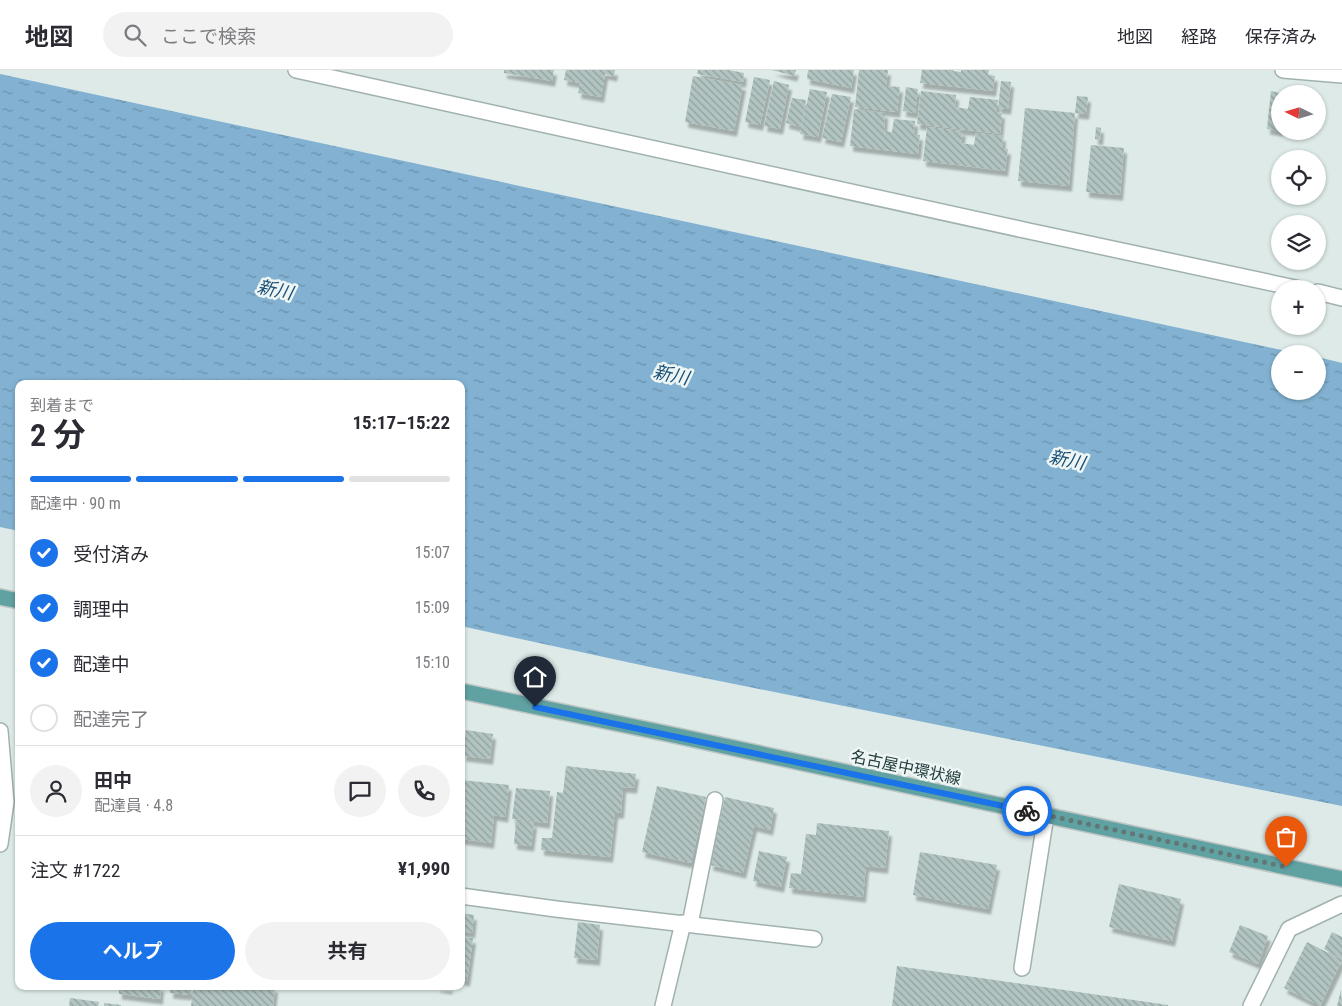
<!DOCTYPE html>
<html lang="ja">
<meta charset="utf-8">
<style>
body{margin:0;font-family:"Roboto Condensed","Noto Sans JP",sans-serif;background:#f2f2f3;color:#2b2b33;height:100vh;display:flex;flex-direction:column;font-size:19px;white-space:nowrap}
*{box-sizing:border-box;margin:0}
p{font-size:16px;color:#7c7c81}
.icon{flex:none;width:28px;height:28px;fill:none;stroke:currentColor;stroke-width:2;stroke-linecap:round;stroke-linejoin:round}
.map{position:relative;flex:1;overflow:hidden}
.details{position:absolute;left:15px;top:310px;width:450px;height:610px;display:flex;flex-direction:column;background:#fff;border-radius:10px;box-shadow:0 1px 4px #0004}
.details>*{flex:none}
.needle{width:32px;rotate:275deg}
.fabs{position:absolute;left:1271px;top:15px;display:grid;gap:10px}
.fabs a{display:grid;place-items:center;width:55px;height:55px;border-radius:50%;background:#fff;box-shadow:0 1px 4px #0004;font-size:25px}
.pin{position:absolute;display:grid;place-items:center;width:42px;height:42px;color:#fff;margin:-51px -21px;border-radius:50% 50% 50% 0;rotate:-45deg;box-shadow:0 0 5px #0007}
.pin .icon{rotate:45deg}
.courier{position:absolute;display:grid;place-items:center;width:50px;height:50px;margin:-25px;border:4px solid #1a73e8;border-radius:50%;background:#fff;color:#222;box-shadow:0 1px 6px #0007}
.head em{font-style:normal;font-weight:700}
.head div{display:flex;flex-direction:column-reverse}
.head{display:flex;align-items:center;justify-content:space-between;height:85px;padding:0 15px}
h1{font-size:32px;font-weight:700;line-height:38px}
.bar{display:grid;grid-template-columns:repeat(4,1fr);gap:8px 5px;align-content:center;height:60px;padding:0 15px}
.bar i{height:6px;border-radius:4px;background:#e1e1e2}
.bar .selected{background:#1a73e8}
.bar p{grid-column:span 4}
.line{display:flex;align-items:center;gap:12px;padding:0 15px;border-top:1px solid #e1e1e2}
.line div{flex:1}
.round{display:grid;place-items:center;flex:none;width:52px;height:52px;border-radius:26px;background:#f2f2f3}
ol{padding:0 15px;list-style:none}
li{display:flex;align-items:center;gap:15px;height:55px}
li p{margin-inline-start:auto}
li .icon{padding:5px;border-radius:50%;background:#1a73e8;color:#fff;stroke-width:4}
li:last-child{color:#7c7c81}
li i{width:28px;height:28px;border:2px solid #e1e1e2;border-radius:50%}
.primary-button{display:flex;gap:10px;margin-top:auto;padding:10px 15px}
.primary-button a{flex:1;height:58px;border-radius:30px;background:#1a73e8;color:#fff;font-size:20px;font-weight:700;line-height:58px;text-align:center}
.primary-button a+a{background:#f2f2f3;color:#2b2b33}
header{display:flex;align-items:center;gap:30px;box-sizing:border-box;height:70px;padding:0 25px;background:#fff;border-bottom:1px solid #e1e1e2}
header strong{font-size:24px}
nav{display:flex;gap:28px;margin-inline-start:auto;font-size:18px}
.search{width:350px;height:45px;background:#f2f2f3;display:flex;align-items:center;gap:12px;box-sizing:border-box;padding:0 18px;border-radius:28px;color:#7c7c81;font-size:19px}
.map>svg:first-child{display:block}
</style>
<header>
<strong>地図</strong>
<div class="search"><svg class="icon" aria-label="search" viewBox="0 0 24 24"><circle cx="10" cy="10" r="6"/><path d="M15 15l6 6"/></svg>ここで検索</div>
<nav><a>地図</a><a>経路</a><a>保存済み</a></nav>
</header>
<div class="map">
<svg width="1342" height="936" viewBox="0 0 1342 936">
<defs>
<pattern id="water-ripples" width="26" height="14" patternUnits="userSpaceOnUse" patternTransform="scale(1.25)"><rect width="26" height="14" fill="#82b1d1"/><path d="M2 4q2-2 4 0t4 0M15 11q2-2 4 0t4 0" fill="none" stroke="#6a91ab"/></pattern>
<pattern id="building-back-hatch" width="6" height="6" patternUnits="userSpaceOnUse" patternTransform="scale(1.25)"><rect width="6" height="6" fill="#b2c4c1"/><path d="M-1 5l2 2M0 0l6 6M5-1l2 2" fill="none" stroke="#90a09e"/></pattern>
<filter id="shadow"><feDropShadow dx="3" dy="5.5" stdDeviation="1" flood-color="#0004"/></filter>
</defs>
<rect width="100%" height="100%" fill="#ddeae7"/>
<!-- water -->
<path fill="url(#water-ripples)" d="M0,4L1300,284H1280V321H1318V287L1342,293V736L650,597L461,556V314H19V461L0,457Z"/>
<!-- building -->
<g fill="url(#building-back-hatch)" filter="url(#shadow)">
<path d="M504,0H554L552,11L504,3Z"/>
<path d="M566,0H615L614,6L605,4L601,27L578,23L580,13L564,10Z"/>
<path d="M698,0H729L744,3L743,12L697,4Z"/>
<path d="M772,0H796L794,6Z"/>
<path d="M808,0H854L851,18L807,9Z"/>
<path d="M859,0H888L886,16L900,17L897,42L855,37Z"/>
<path d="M922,0H953V1L961,2V0H989L988,5L995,6L993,21L920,13Z"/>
<path d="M693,6L743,15L734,61L685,52Z"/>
<path d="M754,7L770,10L760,55L745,52Z"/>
<path d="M774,11L789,15L780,59L764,56Z"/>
<path d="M1001,11L1011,12L1008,39L998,38Z"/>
<path d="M906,17L918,19L915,43L903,41Z"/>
<path d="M810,19L827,22L818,67L800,64Z"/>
<path d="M921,21L956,25L955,37L968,39L970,27L998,30L996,42L1002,43L1000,64L917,54Z"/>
<path d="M1271,21L1280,23V61L1267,59Z"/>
<path d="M832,24L851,27L841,72L822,68Z"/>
<path d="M1077,26L1088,27L1086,44L1075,43Z"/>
<path d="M792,28L806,30L801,57L786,53Z"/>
<path d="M1025,38L1075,43L1069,116L1018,111Z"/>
<path d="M854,39L885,43L884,61L892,62L894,49L915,51L914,65H920L918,84L850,76Z"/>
<path d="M927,57L963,61L961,73L974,75L976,63L1003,66L1002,79H1008L1005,101L923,91Z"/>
<path d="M1096,57L1101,58L1100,70L1095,69Z"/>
<path d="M1091,75L1124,78L1120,125L1086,122Z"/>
<path d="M466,660L493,664L490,689L463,686Z"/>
<path d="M566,696L636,704L634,718L623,717L621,743H615L610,787L541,780L542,768H552L557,722L563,723Z"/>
<path d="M461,710L509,715L505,747L494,745L491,773L461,769Z"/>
<path d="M657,716L706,727L691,793L642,782Z"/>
<path d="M516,718L550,721L547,753L512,749Z"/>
<path d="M725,727L774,738L770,760L754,756L743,803L710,795Z"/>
<path d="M516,751L534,753L531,776L514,774Z"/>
<path d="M817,753L889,761L885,798L866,796L863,827L789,818L791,803L801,804L806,764L816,765Z"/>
<path d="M759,781L787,787L781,817L753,811Z"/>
<path d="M920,782L997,795L988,839L913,825Z"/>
<path d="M1119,814L1181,829L1172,871L1109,857Z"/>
<path d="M461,843L474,845L472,863L461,861Z"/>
<path d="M578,852L600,855L597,890L574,888Z"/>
<path d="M1240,855L1268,866L1258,894L1229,882Z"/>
<path d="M1332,862L1342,867V889L1324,879Z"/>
<path d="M461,867L473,868L467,911L461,910Z"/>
<path d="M1307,872L1342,890L1320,936L1284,918Z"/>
<path d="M897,896L1168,935V936H892Z"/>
<path d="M119,916H161L160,929L119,924Z"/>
<path d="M171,916H192L191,925L170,923Z"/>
<path d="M194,916L275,917L273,936H191Z"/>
<path d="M437,916H450L449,919L437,917Z"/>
<path d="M1341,920L1342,936H1337Z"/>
<path d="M70,928L99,932L98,936H69Z"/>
<path d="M104,933L121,935V936H104Z"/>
</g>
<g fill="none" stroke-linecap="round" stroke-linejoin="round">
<!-- service casing -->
<g stroke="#a0b1af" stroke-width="18">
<g id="service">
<path d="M690,854L715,730"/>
<path d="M1022,898L1046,745"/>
</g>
</g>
<!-- minor casing -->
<g stroke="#a0b1af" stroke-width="18">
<g id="minor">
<path d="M296,0L1024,160L1300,219"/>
<path d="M1283,0L1342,5"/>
<path d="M1318,222L1342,228"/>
<path d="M0,661L6,732L0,774"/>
<path d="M461,826L556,839L814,869"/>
<path d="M663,936L683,853"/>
<path d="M1251,936L1289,859L1342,834"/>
</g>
</g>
<!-- primary casing -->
<g stroke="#bcc4c4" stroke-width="18">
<g id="primary">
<path d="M0,527L19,531"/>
<path d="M461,621L664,663L1342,809"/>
</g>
</g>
<!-- service -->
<use href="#service" stroke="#fff" stroke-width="15"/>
<!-- minor -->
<use href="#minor" stroke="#fff" stroke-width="15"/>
<!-- primary -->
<use href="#primary" stroke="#60a1a1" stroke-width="15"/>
</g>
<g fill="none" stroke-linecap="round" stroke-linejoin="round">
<!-- done -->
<path stroke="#617776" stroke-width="5" stroke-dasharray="0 9" d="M1027,741L1286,797"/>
<!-- route -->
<path stroke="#1a73e8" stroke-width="6" d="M535,637L1027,741"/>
</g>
<g text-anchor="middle" stroke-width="5" stroke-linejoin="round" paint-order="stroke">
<!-- street labels -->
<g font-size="16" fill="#1e3939" stroke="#edf6f4">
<text transform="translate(906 697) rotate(12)" y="6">名古屋中環状線</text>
</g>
<!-- water labels -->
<g font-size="18" font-style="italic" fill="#184e76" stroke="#edf6f4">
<text transform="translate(275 220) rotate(12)" y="6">新川</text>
<text transform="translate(671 305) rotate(12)" y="6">新川</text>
<text transform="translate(1067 390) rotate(12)" y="6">新川</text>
</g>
</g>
</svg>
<div class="fabs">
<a><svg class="needle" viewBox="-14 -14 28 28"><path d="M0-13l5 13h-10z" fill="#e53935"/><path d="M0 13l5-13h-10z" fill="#7c7c81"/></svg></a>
<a><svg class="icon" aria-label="locate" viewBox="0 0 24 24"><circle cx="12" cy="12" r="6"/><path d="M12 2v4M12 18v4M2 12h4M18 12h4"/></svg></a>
<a><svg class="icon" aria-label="layers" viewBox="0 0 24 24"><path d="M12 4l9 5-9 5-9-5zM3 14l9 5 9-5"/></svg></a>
<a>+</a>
<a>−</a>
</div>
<div class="pin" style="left:1286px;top:797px;background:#ea580c"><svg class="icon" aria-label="bag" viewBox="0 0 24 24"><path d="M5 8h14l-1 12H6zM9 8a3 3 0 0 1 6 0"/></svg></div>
<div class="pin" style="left:535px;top:637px;background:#1f2937"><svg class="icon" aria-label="home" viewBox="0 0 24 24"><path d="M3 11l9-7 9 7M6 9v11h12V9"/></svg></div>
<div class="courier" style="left:1027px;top:741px"><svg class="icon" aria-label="bike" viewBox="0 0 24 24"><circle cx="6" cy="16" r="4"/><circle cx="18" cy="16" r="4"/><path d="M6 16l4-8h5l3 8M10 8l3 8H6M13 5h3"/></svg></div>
<section class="details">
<div class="head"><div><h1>2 分</h1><p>到着まで</p></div><em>15:17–15:22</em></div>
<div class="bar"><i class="selected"></i><i class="selected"></i><i class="selected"></i><i></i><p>配達中 · 90 m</p></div>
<ol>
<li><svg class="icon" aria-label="check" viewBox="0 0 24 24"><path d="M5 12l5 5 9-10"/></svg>受付済み<p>15:07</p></li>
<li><svg class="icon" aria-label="check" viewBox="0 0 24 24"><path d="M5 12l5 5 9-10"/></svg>調理中<p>15:09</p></li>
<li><svg class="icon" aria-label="check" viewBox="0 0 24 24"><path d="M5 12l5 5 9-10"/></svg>配達中<p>15:10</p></li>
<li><i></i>配達完了</li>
</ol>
<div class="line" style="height:90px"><a class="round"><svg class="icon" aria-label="person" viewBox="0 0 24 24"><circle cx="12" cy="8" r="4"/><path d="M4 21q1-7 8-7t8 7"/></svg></a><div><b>田中</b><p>配達員 · 4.8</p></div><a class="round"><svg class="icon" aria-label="chat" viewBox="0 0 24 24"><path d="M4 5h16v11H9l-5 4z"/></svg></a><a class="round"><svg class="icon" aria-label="phone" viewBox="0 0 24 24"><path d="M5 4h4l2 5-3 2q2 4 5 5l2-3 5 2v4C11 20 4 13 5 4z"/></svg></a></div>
<div class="line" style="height:65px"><div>注文 #1722</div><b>¥1,990</b></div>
<div class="primary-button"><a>ヘルプ</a><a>共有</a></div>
</section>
</div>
